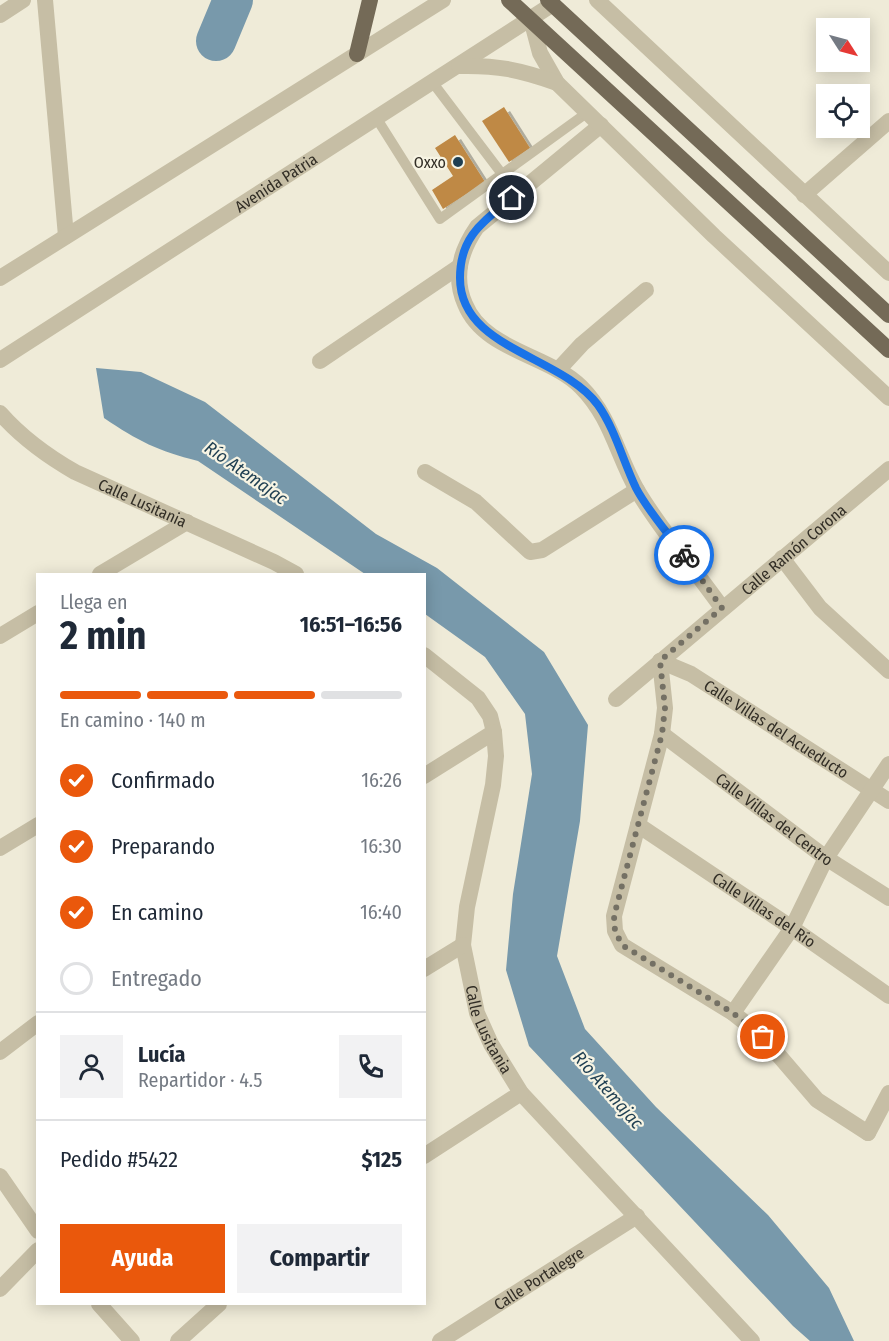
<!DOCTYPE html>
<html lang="es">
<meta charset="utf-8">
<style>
body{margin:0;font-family:"Fira Sans Condensed",sans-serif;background:#f2f2f3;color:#1f2937;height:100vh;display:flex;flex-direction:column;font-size:22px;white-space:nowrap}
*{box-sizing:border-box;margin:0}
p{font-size:20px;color:#747a83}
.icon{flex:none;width:33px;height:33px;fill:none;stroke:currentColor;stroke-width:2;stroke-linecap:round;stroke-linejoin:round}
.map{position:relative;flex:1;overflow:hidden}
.side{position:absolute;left:36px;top:573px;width:390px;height:732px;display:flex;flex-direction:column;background:#fff;border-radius:0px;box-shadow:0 3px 15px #0003}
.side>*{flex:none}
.needle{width:39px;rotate:126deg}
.fabs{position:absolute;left:816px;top:18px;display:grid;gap:12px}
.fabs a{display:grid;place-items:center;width:54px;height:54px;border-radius:0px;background:#fff;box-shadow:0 3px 15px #0003;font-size:30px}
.pin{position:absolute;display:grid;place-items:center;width:51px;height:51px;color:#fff;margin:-26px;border:3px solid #fff;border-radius:50%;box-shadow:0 2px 6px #0007}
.courier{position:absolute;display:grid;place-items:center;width:60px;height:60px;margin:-30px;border:4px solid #1a73e8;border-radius:50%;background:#fff;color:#222;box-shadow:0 2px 8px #0007}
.overview em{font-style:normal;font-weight:700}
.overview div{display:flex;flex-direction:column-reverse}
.overview{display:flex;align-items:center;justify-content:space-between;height:102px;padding:0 24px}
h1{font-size:39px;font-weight:700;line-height:45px}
.bar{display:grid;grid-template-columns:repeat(4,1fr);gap:9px 6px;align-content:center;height:72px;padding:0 24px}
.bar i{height:8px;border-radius:4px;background:#e0e1e3}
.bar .current{background:#ea580c}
.bar p{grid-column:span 4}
.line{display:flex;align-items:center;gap:15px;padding:0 24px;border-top:2px solid #e0e1e3}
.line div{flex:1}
.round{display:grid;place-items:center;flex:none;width:63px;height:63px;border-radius:0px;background:#f2f2f3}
ol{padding:0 24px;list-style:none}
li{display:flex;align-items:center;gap:18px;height:66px}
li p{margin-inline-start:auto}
li .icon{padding:6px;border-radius:50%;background:#ea580c;color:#fff;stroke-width:4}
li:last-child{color:#747a83}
li i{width:33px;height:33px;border:3px solid #e0e1e3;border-radius:50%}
.primary-button{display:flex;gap:12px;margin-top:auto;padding:12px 24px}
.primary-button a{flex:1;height:69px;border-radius:0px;background:#ea580c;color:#fff;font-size:24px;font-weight:700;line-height:69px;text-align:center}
.primary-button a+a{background:#f2f2f3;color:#1f2937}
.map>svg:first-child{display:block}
</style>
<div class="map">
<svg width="889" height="1341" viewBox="0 0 889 1341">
<defs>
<filter id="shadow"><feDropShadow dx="6" dy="4" stdDeviation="0" flood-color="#0004"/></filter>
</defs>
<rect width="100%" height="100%" fill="#efebd8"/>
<!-- water -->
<path fill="#7899ab" d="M96,368L141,372L205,402L376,534L437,568L544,652L588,725L580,821L557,956L585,1029L656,1107L768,1215L829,1288L854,1341H810L793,1326L529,1046L506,970L513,894L532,774L525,714L485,657L425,614L424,574H365L198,461C158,451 138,441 104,418Z"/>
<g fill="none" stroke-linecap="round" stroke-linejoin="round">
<!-- river -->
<path stroke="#7899ab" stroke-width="40" d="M216,41L233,0"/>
</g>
<!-- building -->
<g fill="#bf8945" filter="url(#shadow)">
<path d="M504,107L530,148L509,162L482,121Z"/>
<path d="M455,135L485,182L443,209L432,190L453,176L435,148Z"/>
</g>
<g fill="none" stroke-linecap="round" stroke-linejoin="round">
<!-- service -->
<g stroke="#c6bea5" stroke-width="10">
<path d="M433,83L502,174"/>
<path d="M377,119L440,219L588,112"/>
</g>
<!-- pedestrian -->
<g stroke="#c6bea5" stroke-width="16">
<path d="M45,0L66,236"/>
<path id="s1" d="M660,661L691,674L889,801"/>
<path id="s2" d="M662,734L826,858L889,898"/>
<path id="s3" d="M638,825L792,928L889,996"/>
<path d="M733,1013L792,928L826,858L889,764"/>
<path d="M868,1133L889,1093"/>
</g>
<!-- minor -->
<g stroke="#c6bea5" stroke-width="16">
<path d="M0,15L23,0"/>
<path d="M601,125L477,227C461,250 453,277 465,304C484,351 548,354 581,387C611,417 617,455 637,490C659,528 696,571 722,608"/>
<path d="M804,195L889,121"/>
<path d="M0,278L443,0"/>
<path id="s4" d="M0,360L553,4"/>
<path d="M320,361L460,266"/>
<path d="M558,370L582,344L646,290"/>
<path id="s5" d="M0,413C22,438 47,456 75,472L274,562L296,574"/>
<path d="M425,472L476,502L530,552L542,550L637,490"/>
<path d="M782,558L820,608L889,671"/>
<path d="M100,574L187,522"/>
<path d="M0,636L38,613"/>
<path id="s6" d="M424,655L478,698L490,716L494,732L496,756L493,785L467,907L463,945L477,1013L491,1044L521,1093L752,1341"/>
<path d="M660,661L665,708L662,734L614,916L615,931L622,945L733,1013L763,1037L817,1100L868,1133"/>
<path id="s7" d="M616,699L889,469"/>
<path d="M424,776L494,732"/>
<path d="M0,848L38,825"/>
<path d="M424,969L463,945"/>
<path d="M0,1052L38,1023"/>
<path d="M424,1156L521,1093"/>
<path d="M0,1176L38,1231"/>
<path d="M0,1289L38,1250"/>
<path d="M99,1304L132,1341"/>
<path d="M178,1341L219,1304"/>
<path id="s8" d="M440,1341L637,1216"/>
</g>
<!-- tertiary -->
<g stroke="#c6bea5" stroke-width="16">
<path d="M597,0L889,273"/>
<path d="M531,19L540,53L557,83L714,236L889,398"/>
<path d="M459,66C497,65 521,70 557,83"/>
</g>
<!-- primary -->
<g stroke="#746a57" stroke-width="16">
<path d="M509,0L889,350"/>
<path d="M548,0L889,315"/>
<path d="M357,54L370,0"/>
</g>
</g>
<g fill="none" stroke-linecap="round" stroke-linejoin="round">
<!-- done -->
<path stroke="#747064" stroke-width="6" stroke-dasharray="0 10.8" d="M684,555L722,608L660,661L665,708L662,734L614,916L615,931L622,945L733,1013L763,1037"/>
<!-- route -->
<path stroke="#1a73e8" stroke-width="8" d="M512,198C483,222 460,236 460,278C460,349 561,355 598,405C615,429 623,461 636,488C648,511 668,533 684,555"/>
</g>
<!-- markers -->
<circle fill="#1e3e51" stroke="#f7f4e3" stroke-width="2" cx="458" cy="162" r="6"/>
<g text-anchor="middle" stroke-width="4.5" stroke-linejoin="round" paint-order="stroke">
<!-- poi labels -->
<g font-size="16" fill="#322e26" stroke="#f7f4e3" text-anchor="end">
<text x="446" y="168">Oxxo</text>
</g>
<!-- street labels -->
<g font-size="16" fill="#322e26" stroke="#f7f4e3">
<text dy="6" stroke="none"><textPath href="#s4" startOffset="328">Avenida Patria</textPath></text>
<text dy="6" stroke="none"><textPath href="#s5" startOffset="170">Calle Lusitania</textPath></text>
<text dy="6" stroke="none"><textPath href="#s7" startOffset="232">Calle Ramón Corona</textPath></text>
<text dy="6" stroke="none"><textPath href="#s1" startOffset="135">Calle Villas del Acueducto</textPath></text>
<text dy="6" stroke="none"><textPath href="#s2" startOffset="141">Calle Villas del Centro</textPath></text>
<text dy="6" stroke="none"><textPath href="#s3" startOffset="152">Calle Villas del Río</textPath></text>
<text dy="6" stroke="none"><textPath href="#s6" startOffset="412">Calle Lusitania</textPath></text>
<text dy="6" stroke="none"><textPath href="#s8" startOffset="117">Calle Portalegre</textPath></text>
</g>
<!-- water labels -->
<g font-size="18" font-style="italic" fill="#1e3e51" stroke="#f7f4e3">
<text transform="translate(246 473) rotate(35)" y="6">Río Atemajac</text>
<text transform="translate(608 1090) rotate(49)" y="6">Río Atemajac</text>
</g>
</g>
</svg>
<div class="fabs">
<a><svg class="needle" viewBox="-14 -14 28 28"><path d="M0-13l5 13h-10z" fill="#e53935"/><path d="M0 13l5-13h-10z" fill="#747a83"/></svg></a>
<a><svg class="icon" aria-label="locate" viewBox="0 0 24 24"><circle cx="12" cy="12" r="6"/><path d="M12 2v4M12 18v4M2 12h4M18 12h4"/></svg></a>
</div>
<div class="pin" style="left:763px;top:1037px;background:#ea580c"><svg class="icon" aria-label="bag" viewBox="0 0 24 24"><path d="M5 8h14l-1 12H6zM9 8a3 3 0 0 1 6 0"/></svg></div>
<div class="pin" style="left:512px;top:198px;background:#1f2937"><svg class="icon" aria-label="home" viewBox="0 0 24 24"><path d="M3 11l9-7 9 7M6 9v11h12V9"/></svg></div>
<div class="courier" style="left:684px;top:555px"><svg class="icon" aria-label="bike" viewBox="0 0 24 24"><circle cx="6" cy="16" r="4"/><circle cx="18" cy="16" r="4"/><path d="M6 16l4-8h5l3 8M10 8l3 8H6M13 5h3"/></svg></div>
<section class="side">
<div class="overview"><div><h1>2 min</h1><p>Llega en</p></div><em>16:51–16:56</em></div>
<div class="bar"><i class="current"></i><i class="current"></i><i class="current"></i><i></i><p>En camino · 140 m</p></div>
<ol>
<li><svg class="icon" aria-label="check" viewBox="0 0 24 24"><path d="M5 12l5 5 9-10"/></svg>Confirmado<p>16:26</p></li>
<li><svg class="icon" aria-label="check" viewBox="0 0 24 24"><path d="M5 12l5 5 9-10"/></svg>Preparando<p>16:30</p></li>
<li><svg class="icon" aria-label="check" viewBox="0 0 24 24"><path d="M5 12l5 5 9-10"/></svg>En camino<p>16:40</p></li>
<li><i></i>Entregado</li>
</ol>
<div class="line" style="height:108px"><a class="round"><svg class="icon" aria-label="person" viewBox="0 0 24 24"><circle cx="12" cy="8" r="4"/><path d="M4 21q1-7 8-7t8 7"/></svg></a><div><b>Lucía</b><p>Repartidor · 4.5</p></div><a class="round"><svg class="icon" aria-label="phone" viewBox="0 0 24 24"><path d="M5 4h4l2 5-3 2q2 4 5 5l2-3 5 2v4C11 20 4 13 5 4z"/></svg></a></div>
<div class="line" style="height:78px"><div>Pedido #5422</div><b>$125</b></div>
<div class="primary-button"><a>Ayuda</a><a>Compartir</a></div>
</section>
</div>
